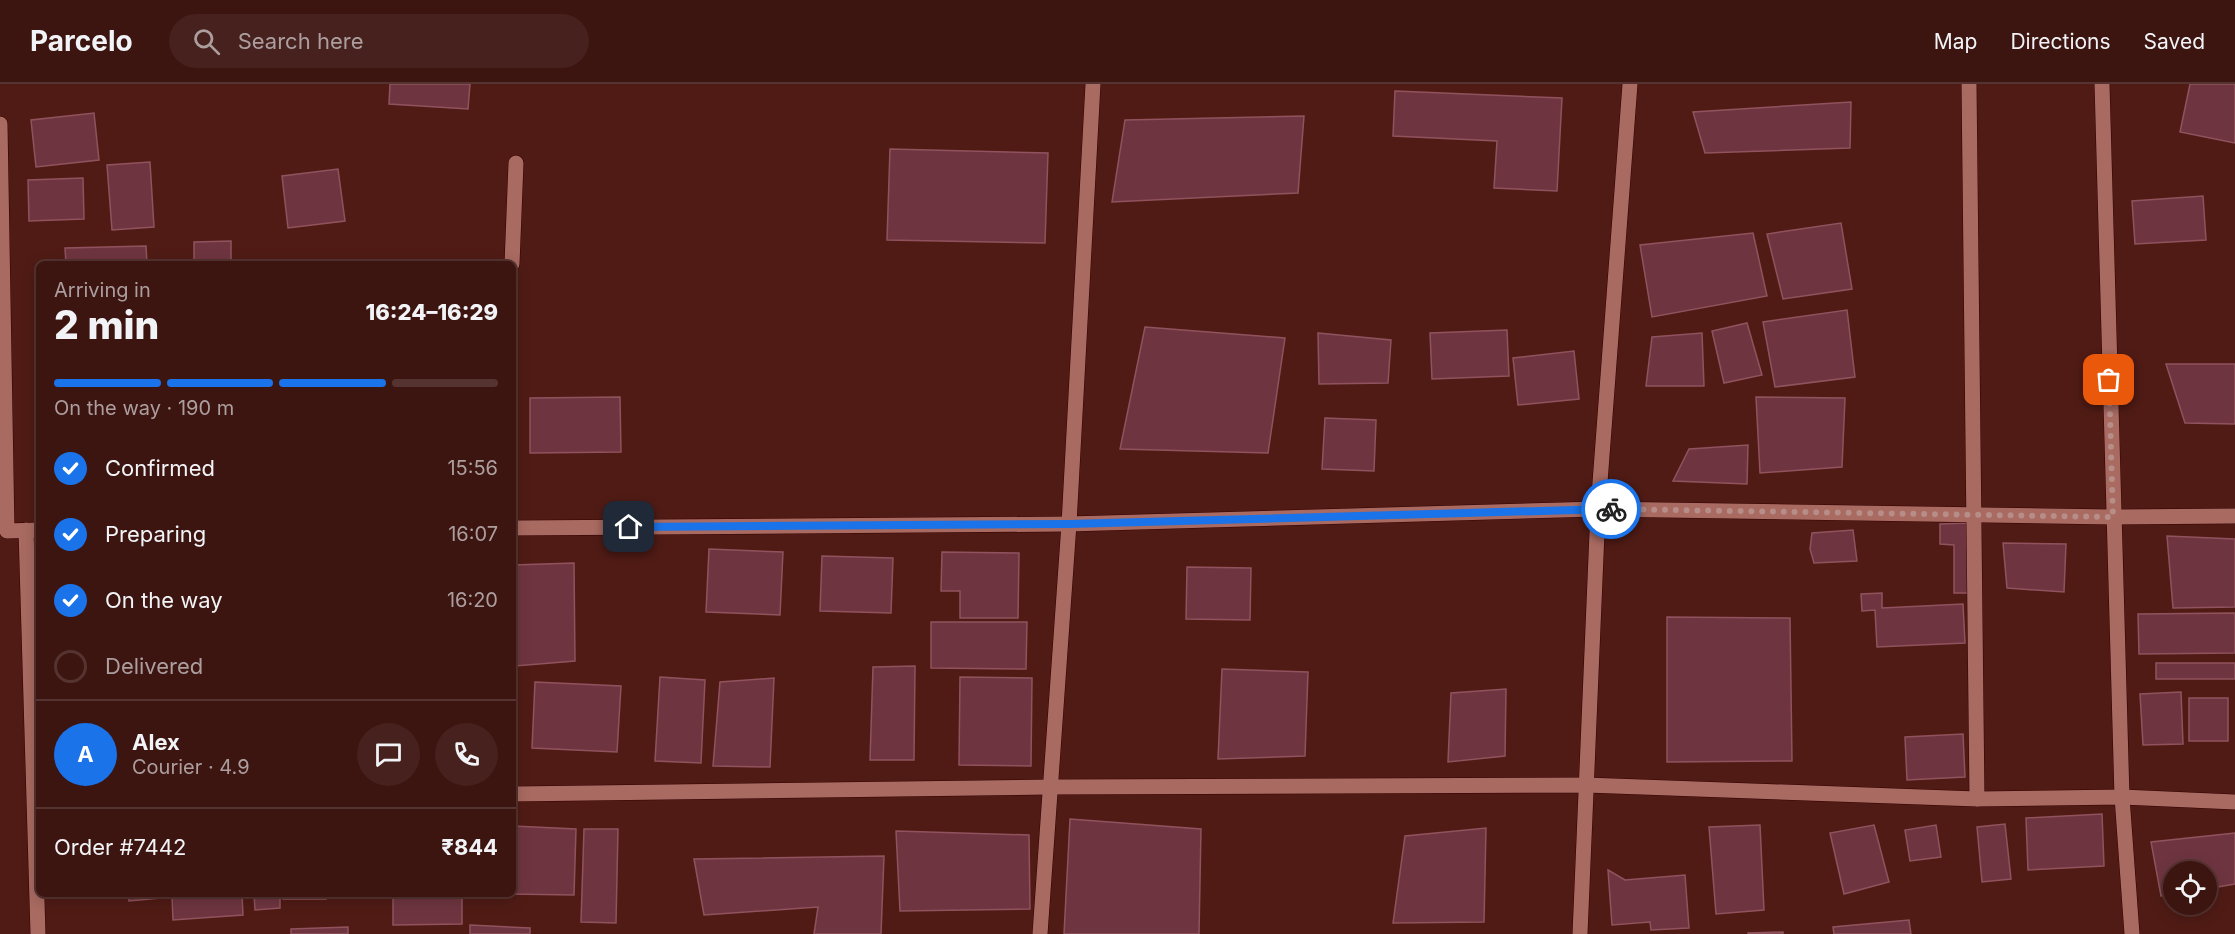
<!DOCTYPE html>
<meta charset="utf-8">
<style>
body{margin:0;font-family:Inter,sans-serif;background:#47211e;color:#f1f3f6;height:100vh;display:flex;flex-direction:column;font-size:22px;white-space:nowrap}
*{box-sizing:border-box;margin:0}
p{font-size:20px;color:#ac9e9f}
.icon{flex:none;width:33px;height:33px;fill:none;stroke:currentColor;stroke-width:2;stroke-linecap:round;stroke-linejoin:round}
.map{position:relative;flex:1;overflow:hidden}
.drawer{position:absolute;left:36px;top:177px;width:480px;height:636px;display:flex;flex-direction:column;background:#3c1410;border-radius:9px;box-shadow:0 3px 15px #0003,0 0 0 2px #553330}
.drawer>*{flex:none}
.buttons{position:absolute;left:2163px;top:777px;display:grid;gap:12px}
.buttons a{display:grid;place-items:center;width:54px;height:54px;border-radius:50%;background:#3c1410;box-shadow:0 3px 15px #0003,0 0 0 2px #553330;font-size:30px}
.pin{position:absolute;display:grid;place-items:center;width:51px;height:51px;color:#fff;margin:-26px;border-radius:12px;box-shadow:0 3px 9px #0006}
.courier{position:absolute;display:grid;place-items:center;width:60px;height:60px;margin:-30px;border:4px solid #1a73e8;border-radius:50%;background:#fff;color:#222;box-shadow:0 2px 8px #0007}
.overview em{font-style:normal;font-weight:800}
.overview div{display:flex;flex-direction:column-reverse}
.overview{display:flex;align-items:center;justify-content:space-between;height:102px;padding:0 18px}
h1{font-size:39px;font-weight:800;line-height:45px}
.bar{display:grid;grid-template-columns:repeat(4,1fr);gap:9px 6px;align-content:center;height:72px;padding:0 18px}
.bar i{height:8px;border-radius:4px;background:#553330}
.bar .on{background:#1a73e8}
.bar p{grid-column:span 4}
.line{display:flex;align-items:center;gap:15px;padding:0 18px;border-top:2px solid #553330}
.line div{flex:1}
.round{display:grid;place-items:center;flex:none;width:63px;height:63px;border-radius:32px;background:#47211e}
ol{padding:0 18px;list-style:none}
li{display:flex;align-items:center;gap:18px;height:66px}
li p{margin-inline-start:auto}
li .icon{padding:6px;border-radius:50%;background:#1a73e8;color:#fff;stroke-width:4}
li:last-child{color:#ac9e9f}
li i{width:33px;height:33px;border:3px solid #553330;border-radius:50%}
header{display:flex;align-items:center;gap:36px;box-sizing:border-box;height:84px;padding:0 30px;background:#3c1410;border-bottom:2px solid #553330}
header strong{font-size:28px}
nav{display:flex;gap:33px;margin-inline-start:auto;font-size:21px}
.search{width:420px;height:54px;background:#47211e;display:flex;align-items:center;gap:15px;box-sizing:border-box;padding:0 21px;border-radius:33px;color:#ac9e9f;font-size:22px}
.map>svg:first-child{display:block}
</style>
<header>
<strong>Parcelo</strong>
<div class="search"><svg class="icon" aria-label="search" viewBox="0 0 24 24"><circle cx="10" cy="10" r="6"/><path d="M15 15l6 6"/></svg>Search here</div>
<nav><a>Map</a><a>Directions</a><a>Saved</a></nav>
</header>
<div class="map">
<svg width="2235" height="850" viewBox="0 0 2235 850">
<rect width="100%" height="100%" fill="#501b15"/>
<!-- building -->
<g fill="#6e3540" stroke="#90535e" stroke-width="1.5">
<path d="M390,0H470L468,25L389,20Z"/>
<path d="M2190,0H2235V59L2180,48Z"/>
<path d="M1395,7L1562,14L1557,107L1494,104L1497,57L1393,52Z"/>
<path d="M1851,18L1850,64L1705,69L1693,28Z"/>
<path d="M94,29L99,76L36,83L31,36Z"/>
<path d="M1304,32L1298,109L1112,118L1125,36Z"/>
<path d="M890,65L1048,69L1045,159L887,156Z"/>
<path d="M150,78L154,143L112,146L107,81Z"/>
<path d="M338,85L345,137L288,144L282,92Z"/>
<path d="M83,94L84,135L29,137L28,96Z"/>
<path d="M2203,112L2206,156L2135,160L2132,117Z"/>
<path d="M1841,139L1852,205L1783,215L1767,150Z"/>
<path d="M1753,149L1767,212L1652,233L1640,161Z"/>
<path d="M231,157V180H194V158Z"/>
<path d="M146,162L147,180H66L65,164Z"/>
<path d="M1847,226L1855,293L1775,303L1763,238Z"/>
<path d="M1747,239L1762,291L1724,299L1712,247Z"/>
<path d="M1145,243L1285,254L1268,369L1120,365Z"/>
<path d="M1507,246L1509,292L1432,295L1430,249Z"/>
<path d="M1318,249L1391,256L1388,299L1319,300Z"/>
<path d="M1702,249L1704,302H1646L1652,253Z"/>
<path d="M1574,267L1579,315L1518,321L1513,274Z"/>
<path d="M2166,280H2235V340L2185,339Z"/>
<path d="M620,313L621,368L530,369V314Z"/>
<path d="M1756,313L1845,314L1842,383L1760,389Z"/>
<path d="M1325,334L1376,336L1374,387L1322,385Z"/>
<path d="M1748,361L1747,400L1673,397L1689,365Z"/>
<path d="M1967,439L1969,509H1954V461L1940,460V440Z"/>
<path d="M1853,446L1857,477L1814,479L1810,465L1812,449Z"/>
<path d="M2167,452L2235,455V523L2173,524Z"/>
<path d="M2003,459L2066,460L2064,508L2007,504Z"/>
<path d="M709,465L783,468L780,531L706,528Z"/>
<path d="M942,468L1019,469L1018,534H960V507H941Z"/>
<path d="M822,472L893,474L891,529L820,527Z"/>
<path d="M574,479L575,577L515,582L513,481Z"/>
<path d="M1187,483L1251,484L1250,536L1186,535Z"/>
<path d="M1882,509V524L1963,520L1965,559L1877,563L1875,526L1862,527L1861,510Z"/>
<path d="M2235,529V569L2139,570L2138,530Z"/>
<path d="M1667,533L1790,534L1792,677L1667,678Z"/>
<path d="M931,538H1027L1026,585L931,584Z"/>
<rect x="2156" y="579" width="79" height="16"/>
<path d="M915,582L914,676H870L873,583Z"/>
<path d="M1222,585L1308,588L1305,672L1218,675Z"/>
<path d="M660,593L705,596L701,679L655,677Z"/>
<path d="M960,593L1032,594L1031,682L959,681Z"/>
<path d="M774,594L770,683L713,682L720,598Z"/>
<path d="M535,598L621,602L617,668L532,664Z"/>
<path d="M1506,605L1505,672L1448,678L1451,609Z"/>
<path d="M2181,608L2183,660L2143,661L2140,610Z"/>
<rect x="2189" y="614" width="39" height="43"/>
<path d="M1963,650L1965,693L1907,696L1905,653Z"/>
<path d="M2102,730L2104,782L2028,786L2026,734Z"/>
<path d="M1070,735L1201,745L1199,850H1064Z"/>
<path d="M2005,740L2011,795L1982,798L1977,743Z"/>
<path d="M1760,741L1764,826L1716,830L1709,743Z"/>
<path d="M1874,741L1889,798L1844,810L1830,749Z"/>
<path d="M1936,741L1941,773L1910,777L1905,746Z"/>
<path d="M513,742L576,745L574,811L506,810H513Z"/>
<path d="M1486,744L1484,838L1393,839L1405,752Z"/>
<path d="M584,745H618L616,839L581,838Z"/>
<path d="M896,747L1029,751L1030,825L900,827Z"/>
<path d="M2235,749V800L2206,805V788H2174V810L2161,812L2151,758Z"/>
<path d="M884,772L881,850H814L818,823L704,831L694,775Z"/>
<path d="M1608,786L1625,796L1685,791L1689,844L1651,846L1650,838L1612,841Z"/>
<path d="M129,810H242L243,831L173,836L172,813L129,817Z"/>
<path d="M254,810H280V824L255,826Z"/>
<rect x="283" y="810" width="43" height="5"/>
<path d="M393,810H462V840L393,841Z"/>
<path d="M1909,836L1911,850H1834L1833,843Z"/>
<path d="M470,841L530,844V850H470Z"/>
<path d="M348,843V850H291V845Z"/>
<path d="M1783,848V850H1748V849Z"/>
</g>
<g fill="none" stroke-linecap="round" stroke-linejoin="round">
<!-- minor casing -->
<g stroke="#330101" stroke-width="16">
<g id="minor">
<path d="M1969,0L1977,715"/>
<path d="M2102,0L2122,713L2132,850"/>
<path d="M0,40L7,447L39,446"/>
<path d="M512,180L516,79"/>
<path d="M513,444L1069,440L1598,425L2113,433L2235,432"/>
<path d="M26,446L38,850"/>
<path d="M513,710L1051,703L1586,701L1977,715L2122,713L2235,718"/>
<path d="M1040,850L1069,440L1093,0"/>
<path d="M1580,850L1598,425L1630,0"/>
</g>
</g>
<!-- minor -->
<use href="#minor" stroke="#a86a61" stroke-width="15"/>
</g>
<g fill="none" stroke-linecap="round" stroke-linejoin="round">
<!-- done -->
<path stroke="#b78d87" stroke-width="6" stroke-dasharray="0 10.8" d="M1611,425L2113,433L2109,296"/>
<!-- route -->
<path stroke="#1a73e8" stroke-width="8" d="M629,443L1069,440L1611,425"/>
</g>
</svg>
<div class="buttons">
<a><svg class="icon" aria-label="locate" viewBox="0 0 24 24"><circle cx="12" cy="12" r="6"/><path d="M12 2v4M12 18v4M2 12h4M18 12h4"/></svg></a>
</div>
<div class="pin" style="left:2109px;top:296px;background:#ea580c"><svg class="icon" aria-label="bag" viewBox="0 0 24 24"><path d="M5 8h14l-1 12H6zM9 8a3 3 0 0 1 6 0"/></svg></div>
<div class="pin" style="left:629px;top:443px;background:#1f2937"><svg class="icon" aria-label="home" viewBox="0 0 24 24"><path d="M3 11l9-7 9 7M6 9v11h12V9"/></svg></div>
<div class="courier" style="left:1611px;top:425px"><svg class="icon" aria-label="bike" viewBox="0 0 24 24"><circle cx="6" cy="16" r="4"/><circle cx="18" cy="16" r="4"/><path d="M6 16l4-8h5l3 8M10 8l3 8H6M13 5h3"/></svg></div>
<section class="drawer">
<div class="overview"><div><h1>2 min</h1><p>Arriving in</p></div><em>16:24–16:29</em></div>
<div class="bar"><i class="on"></i><i class="on"></i><i class="on"></i><i></i><p>On the way · 190 m</p></div>
<ol>
<li><svg class="icon" aria-label="check" viewBox="0 0 24 24"><path d="M5 12l5 5 9-10"/></svg>Confirmed<p>15:56</p></li>
<li><svg class="icon" aria-label="check" viewBox="0 0 24 24"><path d="M5 12l5 5 9-10"/></svg>Preparing<p>16:07</p></li>
<li><svg class="icon" aria-label="check" viewBox="0 0 24 24"><path d="M5 12l5 5 9-10"/></svg>On the way<p>16:20</p></li>
<li><i></i>Delivered</li>
</ol>
<div class="line" style="height:108px"><b class="round" style="background:#1a73e8;color:#fff">A</b><div><b>Alex</b><p>Courier · 4.9</p></div><a class="round"><svg class="icon" aria-label="chat" viewBox="0 0 24 24"><path d="M4 5h16v11H9l-5 4z"/></svg></a><a class="round"><svg class="icon" aria-label="phone" viewBox="0 0 24 24"><path d="M5 4h4l2 5-3 2q2 4 5 5l2-3 5 2v4C11 20 4 13 5 4z"/></svg></a></div>
<div class="line" style="height:78px"><div>Order #7442</div><b>₹844</b></div>
</section>
</div>
